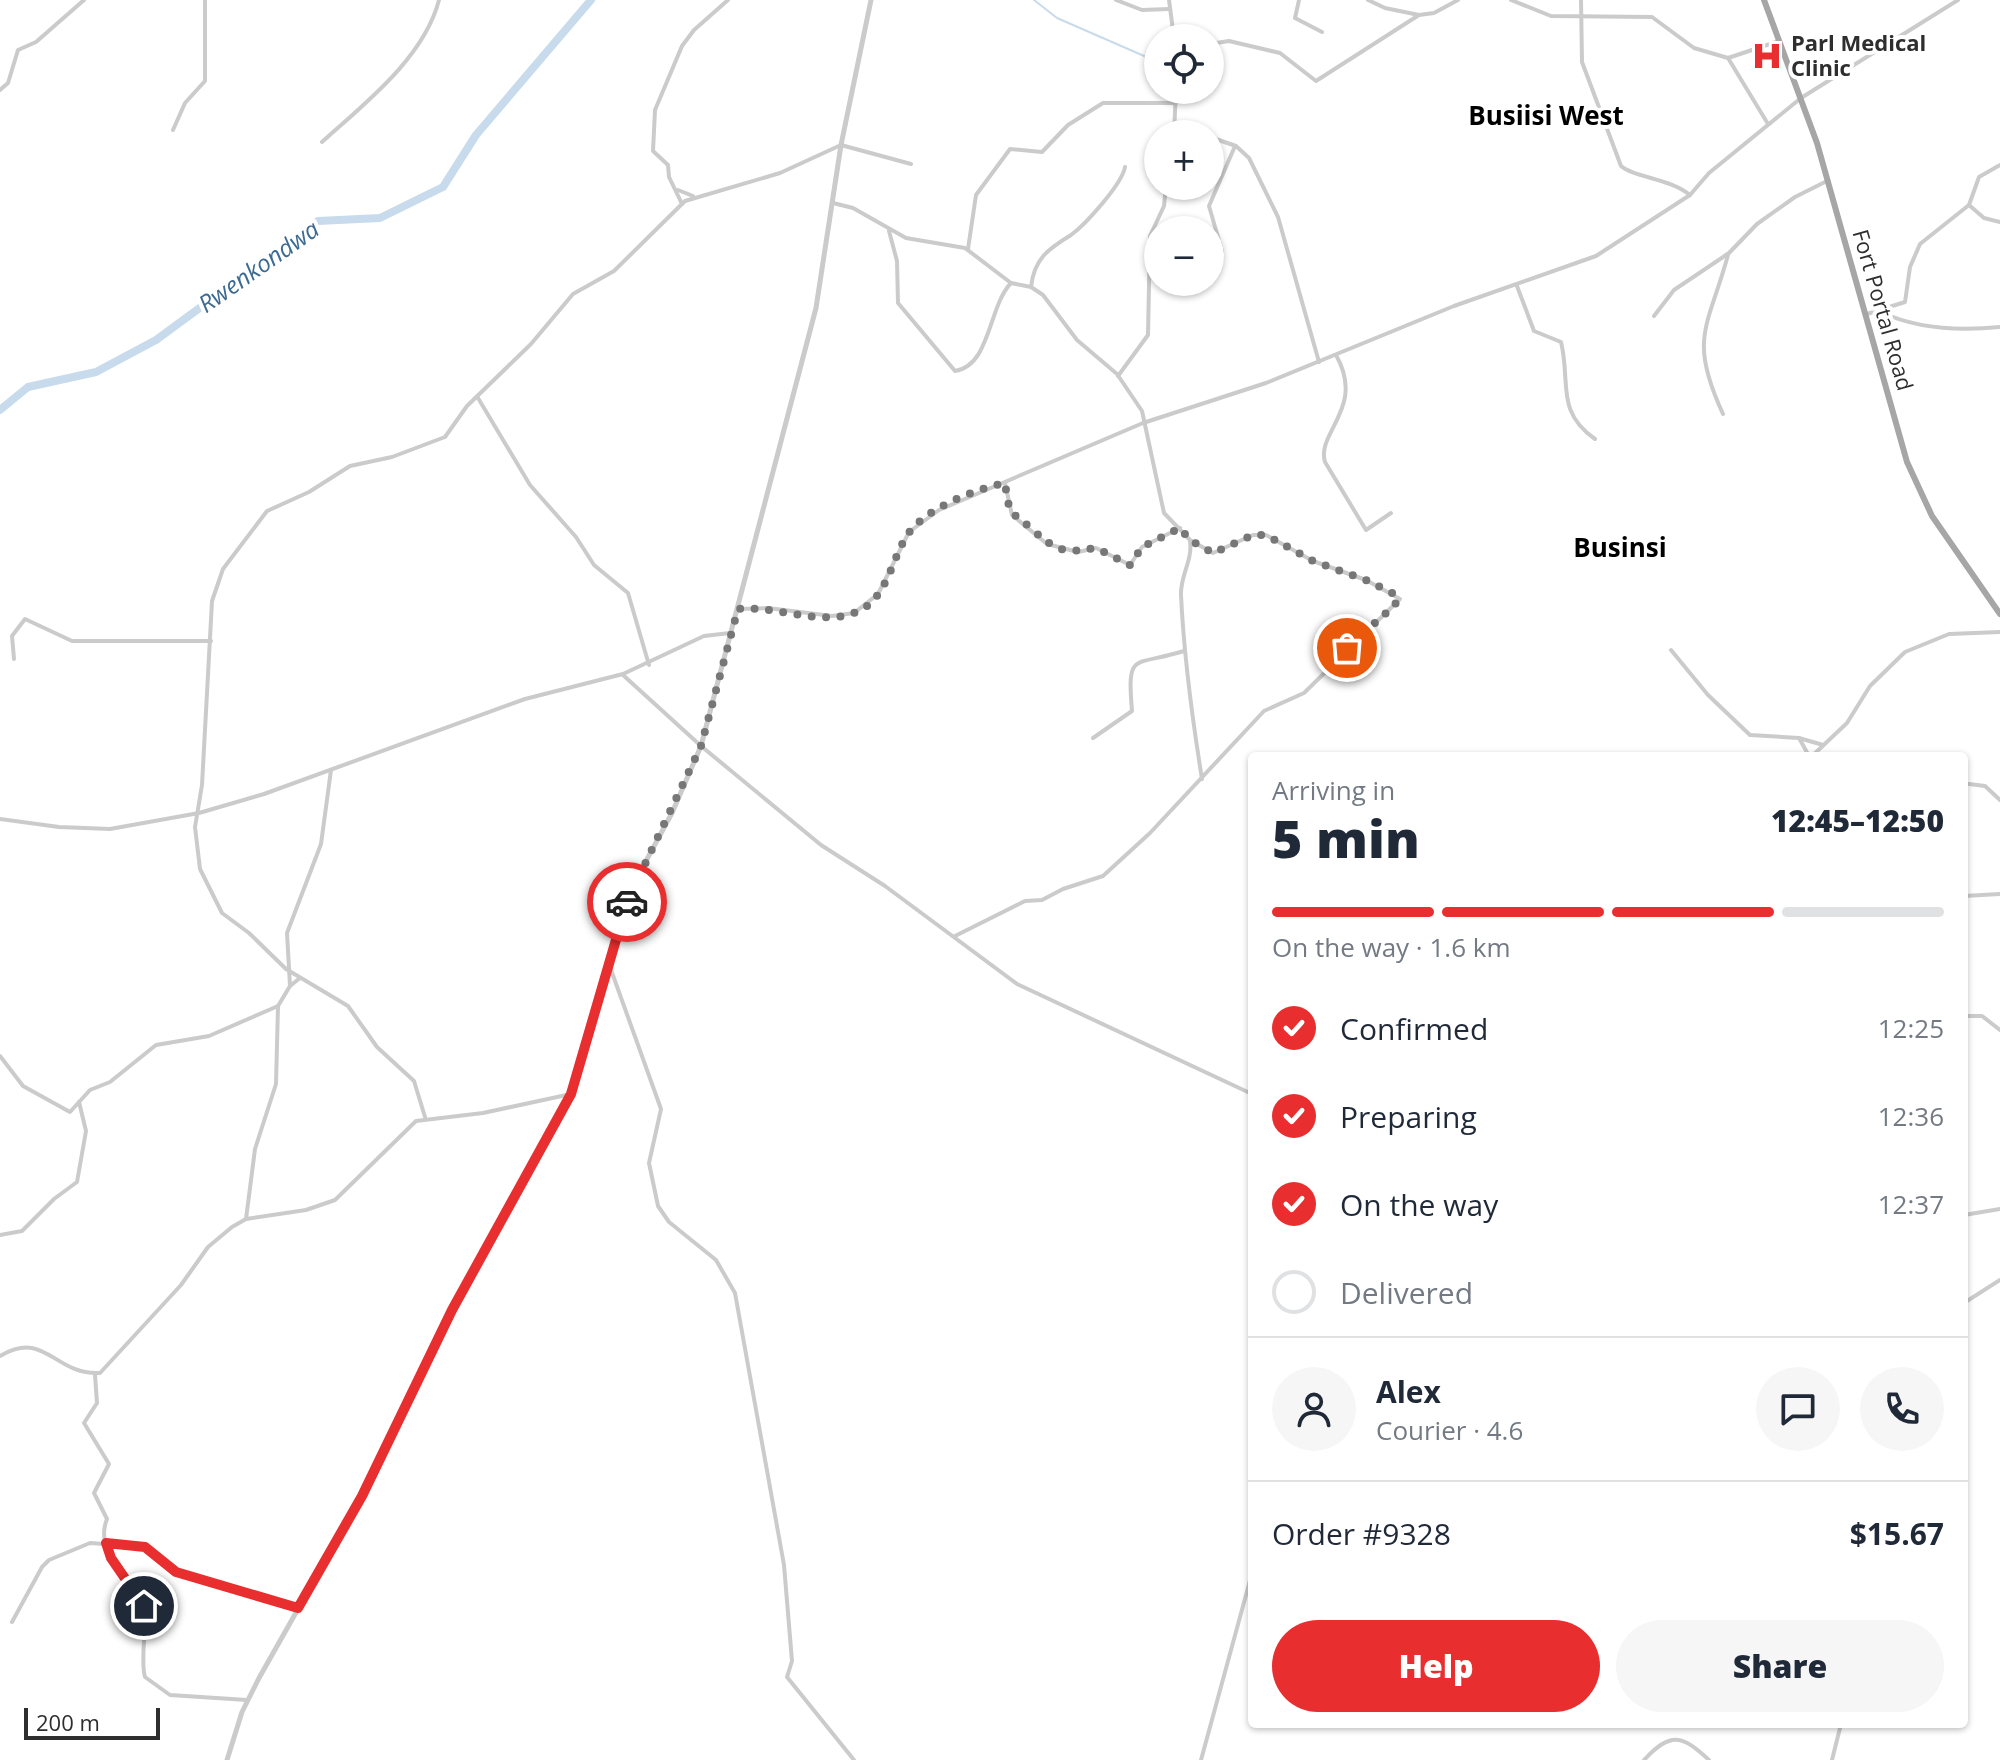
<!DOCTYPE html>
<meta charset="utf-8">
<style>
body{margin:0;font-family:"Open Sans",sans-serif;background:#f6f6f7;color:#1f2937;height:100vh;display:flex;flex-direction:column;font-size:30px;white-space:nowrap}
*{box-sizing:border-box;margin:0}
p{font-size:26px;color:#747a83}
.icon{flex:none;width:44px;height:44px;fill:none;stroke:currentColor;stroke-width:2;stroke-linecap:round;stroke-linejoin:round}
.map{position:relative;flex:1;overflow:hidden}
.panel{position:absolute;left:1248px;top:752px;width:720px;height:976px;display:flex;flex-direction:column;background:#fff;border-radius:8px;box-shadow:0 2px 6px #0004}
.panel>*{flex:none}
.buttons{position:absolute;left:1144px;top:24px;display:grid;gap:16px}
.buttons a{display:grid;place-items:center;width:80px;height:80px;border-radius:50%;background:#fff;box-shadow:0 2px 6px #0004;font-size:40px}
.scale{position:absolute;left:24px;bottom:20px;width:136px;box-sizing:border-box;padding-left:8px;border:4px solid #2e2e2e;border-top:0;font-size:22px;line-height:28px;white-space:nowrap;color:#2e2e2e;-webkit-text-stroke:6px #fff;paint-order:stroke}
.pin{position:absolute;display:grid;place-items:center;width:68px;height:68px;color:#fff;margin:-34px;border:4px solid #fff;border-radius:50%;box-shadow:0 2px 8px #0007}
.courier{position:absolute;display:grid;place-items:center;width:80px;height:80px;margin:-40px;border:6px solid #e82e2e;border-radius:50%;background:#fff;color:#222;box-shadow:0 2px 10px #0007}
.headline em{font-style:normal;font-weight:800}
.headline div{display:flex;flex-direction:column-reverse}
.headline{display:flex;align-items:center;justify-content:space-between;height:136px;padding:0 24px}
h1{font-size:52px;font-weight:800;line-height:60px}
.bar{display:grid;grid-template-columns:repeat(4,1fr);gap:12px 8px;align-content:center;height:96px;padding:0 24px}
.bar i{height:10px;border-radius:6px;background:#e0e1e3}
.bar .selected{background:#e82e2e}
.bar p{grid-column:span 4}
.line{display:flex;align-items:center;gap:20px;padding:0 24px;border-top:2px solid #e0e1e3}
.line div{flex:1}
.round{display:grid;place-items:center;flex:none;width:84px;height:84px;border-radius:42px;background:#f6f6f7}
ol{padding:0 24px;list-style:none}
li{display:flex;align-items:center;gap:24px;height:88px}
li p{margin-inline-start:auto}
li .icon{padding:8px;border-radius:50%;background:#e82e2e;color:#fff;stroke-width:4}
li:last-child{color:#747a83}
li i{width:44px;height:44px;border:4px solid #e0e1e3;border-radius:50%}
.button{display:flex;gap:16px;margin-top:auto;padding:16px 24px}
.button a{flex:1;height:92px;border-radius:48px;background:#e82e2e;color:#fff;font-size:32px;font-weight:800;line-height:92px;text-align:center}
.button a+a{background:#f6f6f7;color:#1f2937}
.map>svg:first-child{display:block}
</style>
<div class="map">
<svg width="2000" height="1760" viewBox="0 0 2000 1760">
<rect width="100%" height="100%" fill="#fff"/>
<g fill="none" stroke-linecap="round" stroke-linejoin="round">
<!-- stream -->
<path stroke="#c8dbec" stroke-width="2" d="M1034,0L1057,18L1151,59"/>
<!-- river -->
<path stroke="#c8dbec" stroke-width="8" d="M0,410L28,387L96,372L156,340L318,221L380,218L443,187L476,135L591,0"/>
<!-- minor -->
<g stroke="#cbcbcb" stroke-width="4">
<path d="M1116,0L1142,10L1169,9"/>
<path d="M1169,0L1174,38"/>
<path d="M1299,0L1295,18L1322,32"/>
<path d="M1368,0L1385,8L1419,15"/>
<path d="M1511,0L1551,16L1652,17L1694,48L1728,58L1768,124"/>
<path d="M1581,0L1582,62L1621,166C1635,178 1669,178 1690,195"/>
<path d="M1210,44L1229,41L1280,53L1316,81L1419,15L1434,13L1458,0"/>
<path d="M1728,58L1779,41"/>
<path d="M0,90L8,83L18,50L36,42L84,0"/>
<path d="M1175,125L1201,134"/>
<path d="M173,130L185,103L205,81V0"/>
<path d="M1174,134L1176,90"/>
<path d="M1210,137L1236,146L1249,158L1278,217L1319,362"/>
<path d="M322,142C364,104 424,58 439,0"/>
<path d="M678,190L693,196"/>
<path d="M833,203L853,208L906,238L965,248L1011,283L1031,287L1043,295L1077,340L1117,374L1142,411L1164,513L1190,540L1213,553L1253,535H1266L1313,561L1366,580L1400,599L1304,693L1264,711L1150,833L1103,876L1063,889L1042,900L1025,901L955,936"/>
<path d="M682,204L669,177L668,165L653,151L655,110L682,46L694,30L728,0"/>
<path d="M1969,205L1984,218L2000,222"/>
<path d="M889,231L897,261L898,303L955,371C991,365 988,307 1011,283"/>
<path d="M968,249L976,195L1010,149L1042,152L1068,125L1103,103H1176"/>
<path d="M1222,251L1209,206L1235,146"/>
<path d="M1517,286L1534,331L1561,342C1571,382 1555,411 1595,439"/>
<path d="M1031,287C1034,259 1048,249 1071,235C1086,224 1122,184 1125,167"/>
<path d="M1881,312C1917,329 1961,331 2000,327"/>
<path d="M1867,314L1905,302L1910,267L1920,244L1969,205L1979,177L2000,165"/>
<path d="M1654,316L1674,290L1729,253L1757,224L1795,197L1827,181"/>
<path d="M1336,355C1366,408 1316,432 1325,462L1366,530L1391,513"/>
<path d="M1118,376L1148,335L1150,236L1164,206L1166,186"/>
<path d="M478,398L530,485L576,537L594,565L628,593L649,665"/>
<path d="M1723,414C1688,338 1708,328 1728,255"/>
<path d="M1005,483L1012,515L1047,544L1078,552L1096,548L1130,565L1142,547L1180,528"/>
<path d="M1190,541C1193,560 1180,576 1181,595C1184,658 1192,717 1202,779"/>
<path d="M738,609L768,608L832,616L854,613L878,594L909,532L939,510L1143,423L1266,383L1454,306L1596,256L1690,195L1709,173L1801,98L1958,0"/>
<path d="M1671,650L1708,695L1750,735L1799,738L1823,745"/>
<path d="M14,659L12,636L25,619L72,641H211"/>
<path d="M623,675L701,746L821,845L885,886L1017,984L1252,1094"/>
<path d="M1093,738L1132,711C1127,650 1133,667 1184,651"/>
<path d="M1799,738L1809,756"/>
<path d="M1812,756L1847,723L1870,686L1905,652L1949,634L2000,632"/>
<path d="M1969,784L1985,786L2000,800"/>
<path d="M0,819L59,827L110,829L199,813L264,794L525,699L623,674L704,636L730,633"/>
<path d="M1964,896L2000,894"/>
<path d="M610,967L661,1109L649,1163L658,1206L669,1222L716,1260L735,1293L784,1565L792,1661L787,1677L854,1760"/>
<path d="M290,986L287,933L321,844L331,770"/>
<path d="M1964,1016H1982L2000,1030"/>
<path d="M0,1056L23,1086L70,1112L90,1090L110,1082L156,1045L209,1036L278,1006"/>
<path d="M425,1117L414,1081L377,1047L348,1006L286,969L249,933L222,913L200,869L195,827L202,785L212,601L223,569L267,511L309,492L350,466L392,457L445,437L467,406L531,344L573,294L614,271L685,201L780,173L841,145L911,164"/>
<path d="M1964,1215L2000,1209"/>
<path d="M246,1219L255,1149L276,1084L278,1006L290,986L300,978"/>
<path d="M0,1235L22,1231L54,1199L77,1182L86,1131L79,1102"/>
<path d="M1964,1303L2000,1280"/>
<path d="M0,1356C46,1329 53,1375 100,1373L181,1285L208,1247L232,1227L246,1219L306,1210L335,1200L416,1121L483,1113L571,1094"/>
<path d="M95,1375L97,1403L84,1423L109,1464L94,1493L107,1519C94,1551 127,1577 142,1602C150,1615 139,1658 145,1677L170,1695L247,1700"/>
<path d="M12,1622L42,1567L49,1560L90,1543L145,1547L176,1572L298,1608"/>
<path d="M1201,1760L1252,1573"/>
<path d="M1644,1760C1671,1731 1682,1735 1709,1760"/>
<path d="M1832,1760L1841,1724"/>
</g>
<!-- tertiary -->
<path stroke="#cbcbcb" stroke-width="5" d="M227,1760L242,1712L259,1678L362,1496L452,1310L571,1094L633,885L672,813L701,746L816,308L841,145L871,0"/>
<!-- primary -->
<path stroke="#a6a6a6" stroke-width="6" d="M1764,0L1817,143L1907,462L1932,516L2000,614"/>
</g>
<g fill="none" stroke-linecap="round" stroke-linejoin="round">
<!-- done -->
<path stroke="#777" stroke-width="8" stroke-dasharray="0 14.4" d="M627,902L701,746L738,609C775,605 819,626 854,613C887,602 891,559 908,534C926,508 976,489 1005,483C1010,518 1009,509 1033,530C1057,552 1065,553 1096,548L1130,565L1142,547L1180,528L1190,540L1213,553L1253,535H1266L1313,561L1366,580L1398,596L1395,605L1347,648"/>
<!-- route -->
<path stroke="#e82e2e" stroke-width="10" d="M144,1606L111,1558L106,1543L145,1547L176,1572L298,1608L362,1496L452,1310L571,1094L627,902"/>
</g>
<!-- icons -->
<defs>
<g id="hospital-bare" transform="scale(2.4)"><path d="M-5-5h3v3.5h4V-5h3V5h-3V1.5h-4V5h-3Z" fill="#e82e2e" stroke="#fff" stroke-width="2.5" paint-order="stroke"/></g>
</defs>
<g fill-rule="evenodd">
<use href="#hospital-bare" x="1767" y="56"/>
</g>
<g text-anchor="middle" stroke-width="8" stroke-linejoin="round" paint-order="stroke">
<!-- poi labels -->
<g font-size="22" font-weight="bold" fill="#2e2e2e" stroke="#fff" text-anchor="start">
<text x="1791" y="51">Parl Medical<tspan x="1791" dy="25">Clinic</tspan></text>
</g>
<!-- street labels -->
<g font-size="22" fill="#2e2e2e" stroke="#fff">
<text transform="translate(1883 310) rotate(74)" y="8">Fort Portal Road</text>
</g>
<!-- water labels -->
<g font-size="24" font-style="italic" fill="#3b6a92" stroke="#fff">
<text transform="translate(259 267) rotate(-35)" y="8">Rwenkondwa</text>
</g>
<!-- quarter labels -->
<g font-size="26" font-weight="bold" fill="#000" stroke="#fff">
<text x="1546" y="125">Busiisi West</text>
<text x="1620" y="557">Businsi</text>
</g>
</g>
</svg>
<div class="buttons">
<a><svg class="icon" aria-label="locate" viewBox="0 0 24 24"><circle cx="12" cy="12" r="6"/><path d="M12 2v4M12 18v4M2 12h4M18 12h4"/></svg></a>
<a>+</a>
<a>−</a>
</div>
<div class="scale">200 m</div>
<div class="pin" style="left:1347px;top:648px;background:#ea580c"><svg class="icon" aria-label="bag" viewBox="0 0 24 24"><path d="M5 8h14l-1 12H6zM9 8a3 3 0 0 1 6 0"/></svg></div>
<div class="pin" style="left:144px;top:1606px;background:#1f2937"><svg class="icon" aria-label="home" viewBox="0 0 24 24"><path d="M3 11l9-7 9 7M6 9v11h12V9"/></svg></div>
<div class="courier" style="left:627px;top:902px"><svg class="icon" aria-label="car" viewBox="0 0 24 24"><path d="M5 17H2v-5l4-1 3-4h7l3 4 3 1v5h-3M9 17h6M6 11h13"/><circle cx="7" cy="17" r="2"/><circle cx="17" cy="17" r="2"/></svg></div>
<section class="panel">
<div class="headline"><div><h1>5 min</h1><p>Arriving in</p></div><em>12:45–12:50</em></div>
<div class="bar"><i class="selected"></i><i class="selected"></i><i class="selected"></i><i></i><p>On the way · 1.6 km</p></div>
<ol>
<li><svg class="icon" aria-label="check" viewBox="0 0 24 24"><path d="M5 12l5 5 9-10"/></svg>Confirmed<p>12:25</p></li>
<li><svg class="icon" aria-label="check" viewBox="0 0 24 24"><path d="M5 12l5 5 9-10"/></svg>Preparing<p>12:36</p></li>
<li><svg class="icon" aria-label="check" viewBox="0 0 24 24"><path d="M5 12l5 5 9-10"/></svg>On the way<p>12:37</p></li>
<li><i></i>Delivered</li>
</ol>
<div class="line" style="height:144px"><a class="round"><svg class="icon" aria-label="person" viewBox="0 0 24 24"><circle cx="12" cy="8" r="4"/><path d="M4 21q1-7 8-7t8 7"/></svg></a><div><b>Alex</b><p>Courier · 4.6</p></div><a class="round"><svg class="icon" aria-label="chat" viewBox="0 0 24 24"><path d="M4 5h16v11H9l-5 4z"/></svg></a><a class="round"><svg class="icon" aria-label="phone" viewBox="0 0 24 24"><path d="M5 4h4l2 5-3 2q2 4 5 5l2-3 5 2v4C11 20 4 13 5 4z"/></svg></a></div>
<div class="line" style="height:104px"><div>Order #9328</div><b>$15.67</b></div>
<div class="button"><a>Help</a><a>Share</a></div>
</section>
</div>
